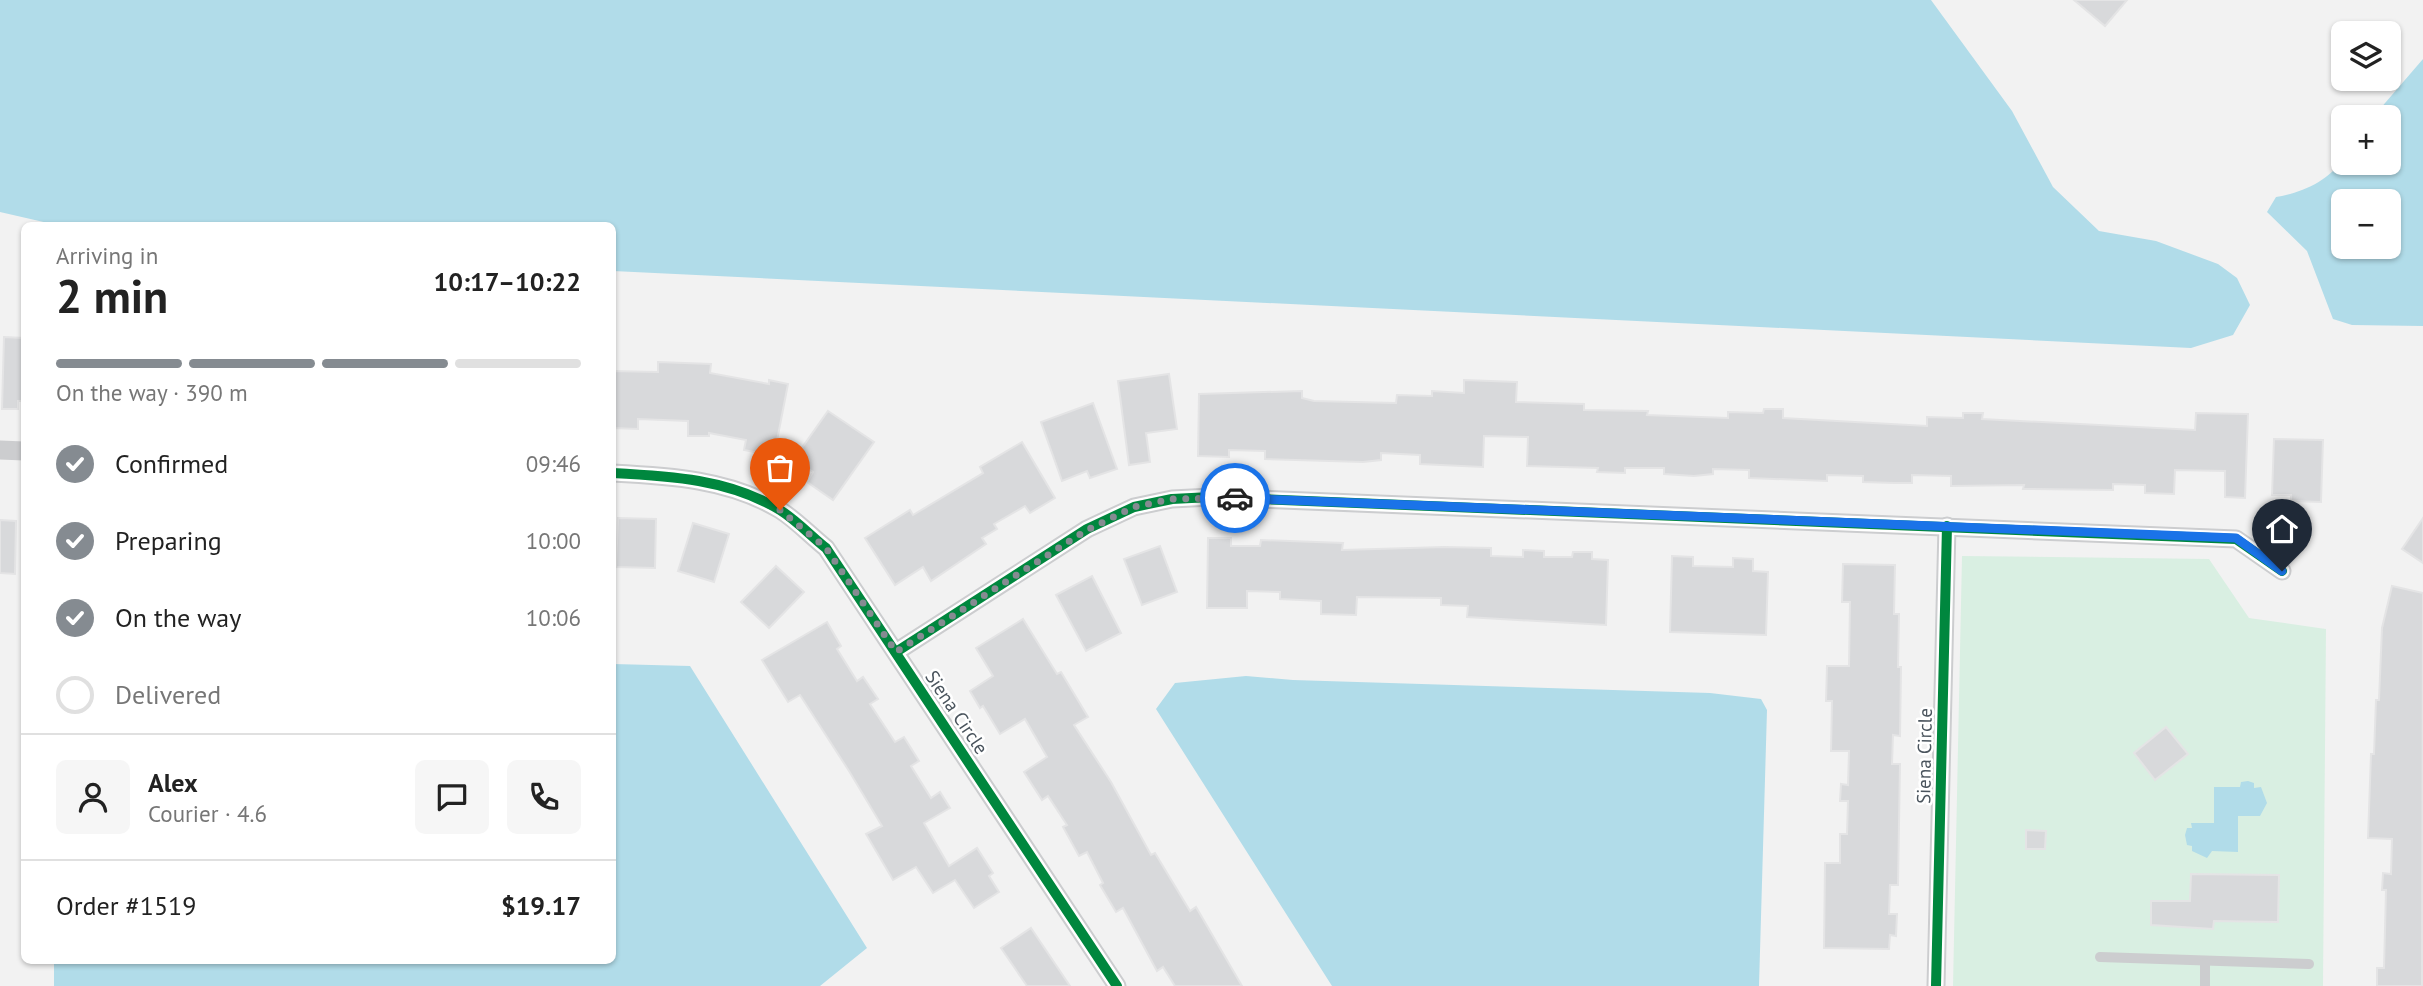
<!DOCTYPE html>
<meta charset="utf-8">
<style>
body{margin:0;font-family:"PT Sans",sans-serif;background:#f6f6f6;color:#222;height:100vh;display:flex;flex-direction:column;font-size:26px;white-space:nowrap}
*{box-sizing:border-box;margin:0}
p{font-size:23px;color:#767676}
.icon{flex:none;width:38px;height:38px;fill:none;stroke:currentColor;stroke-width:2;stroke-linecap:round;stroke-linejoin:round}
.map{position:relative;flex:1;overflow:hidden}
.panel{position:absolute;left:21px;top:222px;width:595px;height:742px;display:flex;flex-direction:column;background:#fff;border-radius:10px;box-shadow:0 2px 5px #0004}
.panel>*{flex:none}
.controls{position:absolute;left:2331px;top:21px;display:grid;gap:14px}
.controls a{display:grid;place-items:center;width:70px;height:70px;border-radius:10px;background:#fff;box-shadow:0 2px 5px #0004;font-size:35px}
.pin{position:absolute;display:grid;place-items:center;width:60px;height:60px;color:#fff;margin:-72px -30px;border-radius:50% 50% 50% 0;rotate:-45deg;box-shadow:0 0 7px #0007}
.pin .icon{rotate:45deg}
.courier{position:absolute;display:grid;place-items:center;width:70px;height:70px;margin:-35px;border:5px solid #1a73e8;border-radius:50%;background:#fff;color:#222;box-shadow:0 2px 9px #0007}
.overview em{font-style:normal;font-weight:800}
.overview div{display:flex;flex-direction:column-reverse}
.overview{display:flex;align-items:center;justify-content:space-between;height:119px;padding:0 35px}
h1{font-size:46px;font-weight:800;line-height:52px}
.bar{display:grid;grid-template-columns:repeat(4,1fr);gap:10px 7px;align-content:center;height:84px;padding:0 35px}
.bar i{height:9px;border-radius:5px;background:#e0e0e0}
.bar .current{background:#858b91}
.bar p{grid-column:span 4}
.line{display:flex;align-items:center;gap:18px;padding:0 35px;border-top:2px solid #e0e0e0}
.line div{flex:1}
.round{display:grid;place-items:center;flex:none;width:74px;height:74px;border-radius:10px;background:#f6f6f6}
ol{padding:0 35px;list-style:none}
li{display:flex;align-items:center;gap:21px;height:77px}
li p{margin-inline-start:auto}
li .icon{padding:7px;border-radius:50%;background:#858b91;color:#fff;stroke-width:4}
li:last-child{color:#767676}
li i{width:38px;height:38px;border:4px solid #e0e0e0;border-radius:50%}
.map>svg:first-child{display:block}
</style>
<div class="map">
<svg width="2423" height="986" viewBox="0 0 2423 986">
<rect width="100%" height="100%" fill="#f2f2f2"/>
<!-- green -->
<path fill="#d9efe2" d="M1962,556L2209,559L2249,618L2326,629L2323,986H1953Z"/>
<!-- water -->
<g fill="#b1dce9" fill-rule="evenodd">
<path d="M0,0H1931L2012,111L2053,187L2099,231L2156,241L2218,264L2237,278L2250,305L2233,335L2191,348L613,271L612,226H61L0,212Z"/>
<path d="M2423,59V326L2352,325L2333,319L2307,251L2267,212L2276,197C2301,193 2330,181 2343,158V163H2389V117H2373ZM2343,201H2389V247H2343Z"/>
<path d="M613,664L690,666L867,948L820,986H54V961H612Z"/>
<path d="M1246,676L1293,680L1710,693L1761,699L1767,710L1759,986H1332L1156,709L1175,683Z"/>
<path d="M2248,781L2254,783V788L2261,787L2267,803L2260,816H2238V852L2212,851L2207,858L2192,851V846L2187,845L2185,835L2187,828H2192L2191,823H2214V787H2240L2241,782Z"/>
</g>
<!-- building -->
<g fill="#d8d9db" stroke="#e4e4e5" stroke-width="2">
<path d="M2074,0H2127L2105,26Z"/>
<path d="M4,337L24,338V401H18V409H2Z"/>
<path d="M658,362L711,364L710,373L769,384V380L788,384L774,456L744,450L746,440L709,433V436H688V421L638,419V429L612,428V371L658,372Z"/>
<path d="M1169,374L1177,429L1146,433L1150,462L1129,465L1118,381Z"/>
<path d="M1464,380L1517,382L1516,402L1584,404V410L1648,411L1647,415L1728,418V412L1763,413L1764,409H1783V418L1927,426V417L1963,418V413H1983L1982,419L2195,430L2196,413L2248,414L2245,498L2225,497V471L2175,470L2174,494L2145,493V485L2113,484V490L2023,489L2024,485L1951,486V476L1912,475V483H1894L1863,482V476L1827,475V481L1749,478V470L1713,469V474L1694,476L1664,474V468H1625V473L1597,472L1598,468L1527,466L1528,437L1484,436L1483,467L1420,464V455L1381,453V460L1363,462L1265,459V451L1229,450V457L1198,456L1199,394L1302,391V398L1314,401L1396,403L1397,395L1432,396V391L1464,393Z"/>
<path d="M1093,403L1117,469L1090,478L1087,471L1062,481L1041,422Z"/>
<path d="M828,411L874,442L833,500L807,482L813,472L794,459Z"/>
<path d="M2274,439L2323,440L2321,502L2291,501V495H2272Z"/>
<path d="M1022,442L1055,498L1030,513L1025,506L994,524L997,529L982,538L986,544L931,581L923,567L895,585L865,538L910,510L913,515L983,473L980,467Z"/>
<path d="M618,518L656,519L655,568L616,567Z"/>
<path d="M2423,518V563L2402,549Z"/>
<path d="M0,520L16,521L15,574L0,573Z"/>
<path d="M693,523L729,534L714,582L678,571Z"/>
<path d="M1208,538H1231V546H1260L1261,540L1343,543L1342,550L1444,547L1491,548V556L1523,557V550L1544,551V557H1572L1573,552H1592V559L1608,560L1606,625L1467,617L1468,606L1441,605V598L1357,597L1356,615L1321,614V601L1280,599V592L1247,591V608H1207Z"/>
<path d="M1160,546L1177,592L1142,605L1124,559Z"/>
<path d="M1672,556L1693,557V566L1733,567V558L1753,559V571L1768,572L1766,635L1670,632Z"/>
<path d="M1843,564L1895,565L1894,614H1899L1898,667H1901L1900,736L1893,735L1892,764H1900L1898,885H1890L1889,914H1897L1896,936L1890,935L1889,949L1824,948L1825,863H1840V834H1847L1848,801H1840L1841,784L1848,785L1849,751H1831L1832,701H1826L1827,666H1849L1850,602H1842Z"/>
<path d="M776,566L804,592L769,628L741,602Z"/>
<path d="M1092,576L1121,633L1086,651L1056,595Z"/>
<path d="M2392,586L2423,593L2422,986H2377V968H2384L2386,890H2382L2383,873L2391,874L2392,839L2368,838L2371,754H2374L2376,700H2379L2382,628Z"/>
<path d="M1023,619L1057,674L1061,672L1088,717L1074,725L1111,782L1151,855L1155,853L1190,911L1196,907L1242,986H1175L1163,967L1157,971L1123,908L1116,912L1100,885L1103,883L1087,852L1079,856L1063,827L1067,825L1048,796L1042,800L1024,772L1047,757L1025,719L1000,734L983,706L980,708L970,691L993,676L976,648Z"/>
<path d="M827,622L841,646L837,649L857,681L863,677L878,699L870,704L895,742L904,737L919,761L911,766L931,798L940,792L950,808L924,823L949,866L977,848L993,873L989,876L999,892L974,908L955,880L933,893L916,867L893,880L866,834L882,826L849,771L800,695L788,702L762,660Z"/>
<path d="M2166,727L2188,754L2155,780L2134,753Z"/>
<path d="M2026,830L2046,831L2045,849H2026Z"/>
<path d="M2191,874L2279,875L2278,922L2214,921L2213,929L2151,925V901H2190Z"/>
<path d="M1031,928L1070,986H1027L1001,948Z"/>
</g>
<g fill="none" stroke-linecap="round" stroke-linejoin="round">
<!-- lane -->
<g stroke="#cccdcf" stroke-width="10">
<path d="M2100,957L2309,964"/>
<path d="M2205,986V963"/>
</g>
<!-- street -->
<g stroke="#cccdcf" stroke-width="19">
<path d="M0,450L24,451"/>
<path d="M612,473C670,476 729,479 780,510C796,520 811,536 826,548L1117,986"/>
<path d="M896,652L1087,529L1134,507L1172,499L1211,497L2236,539L2282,571"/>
<path d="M1936,986L1947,526"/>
</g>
<!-- cycleway casing -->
<g stroke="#fff" stroke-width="15">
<g id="cycleway">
<path d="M612,473C670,476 729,479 780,510C796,520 811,536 826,548L1117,986"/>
<path d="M896,652L1087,529L1134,507L1172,499L1211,497L2236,539L2282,571"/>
<path d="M1936,986L1947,526"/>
</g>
</g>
<!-- cycleway -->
<use href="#cycleway" stroke="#00873e" stroke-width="10"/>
</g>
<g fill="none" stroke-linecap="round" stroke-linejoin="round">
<!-- done -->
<path stroke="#858b91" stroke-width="7" stroke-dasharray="0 12.6" d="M780,510L826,548L896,652L1087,530L1134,507L1172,499L1235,498"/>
<!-- route -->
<path stroke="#1a73e8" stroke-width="9" d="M1235,498L2236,538L2282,571"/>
</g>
<g text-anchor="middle" stroke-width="5" stroke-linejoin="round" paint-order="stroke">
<!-- street labels -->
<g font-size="19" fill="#4a545d" stroke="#fff">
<text transform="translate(957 712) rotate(56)" y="7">Siena Circle</text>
<text transform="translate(1924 756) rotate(-89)" y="7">Siena Circle</text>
</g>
</g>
</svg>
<div class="controls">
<a><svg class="icon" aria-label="layers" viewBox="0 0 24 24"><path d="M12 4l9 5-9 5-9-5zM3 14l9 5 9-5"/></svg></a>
<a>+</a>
<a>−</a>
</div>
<div class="pin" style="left:780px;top:510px;background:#ea580c"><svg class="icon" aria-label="bag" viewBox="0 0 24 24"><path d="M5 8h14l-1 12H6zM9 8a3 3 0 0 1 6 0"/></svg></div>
<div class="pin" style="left:2282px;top:571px;background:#1f2937"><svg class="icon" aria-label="home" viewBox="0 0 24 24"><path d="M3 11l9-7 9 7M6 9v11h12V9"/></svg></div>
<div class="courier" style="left:1235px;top:498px"><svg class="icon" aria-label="car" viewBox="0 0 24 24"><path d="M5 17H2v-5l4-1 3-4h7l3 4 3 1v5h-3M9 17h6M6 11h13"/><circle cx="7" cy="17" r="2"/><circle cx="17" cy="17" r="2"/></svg></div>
<section class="panel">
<div class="overview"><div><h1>2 min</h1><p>Arriving in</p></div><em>10:17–10:22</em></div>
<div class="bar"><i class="current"></i><i class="current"></i><i class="current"></i><i></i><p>On the way · 390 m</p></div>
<ol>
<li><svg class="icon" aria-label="check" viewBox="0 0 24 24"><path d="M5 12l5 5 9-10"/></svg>Confirmed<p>09:46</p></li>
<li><svg class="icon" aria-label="check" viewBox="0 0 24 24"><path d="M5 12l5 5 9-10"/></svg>Preparing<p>10:00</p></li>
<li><svg class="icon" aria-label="check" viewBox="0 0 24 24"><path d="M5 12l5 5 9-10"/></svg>On the way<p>10:06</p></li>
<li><i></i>Delivered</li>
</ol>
<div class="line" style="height:126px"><a class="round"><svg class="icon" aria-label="person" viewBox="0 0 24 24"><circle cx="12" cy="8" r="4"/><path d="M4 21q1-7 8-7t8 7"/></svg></a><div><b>Alex</b><p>Courier · 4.6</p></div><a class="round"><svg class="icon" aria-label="chat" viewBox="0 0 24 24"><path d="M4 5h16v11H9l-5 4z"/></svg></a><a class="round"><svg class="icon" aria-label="phone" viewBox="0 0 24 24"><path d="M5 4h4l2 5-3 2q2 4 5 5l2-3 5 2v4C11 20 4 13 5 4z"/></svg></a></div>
<div class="line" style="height:91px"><div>Order #1519</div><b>$19.17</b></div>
</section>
</div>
